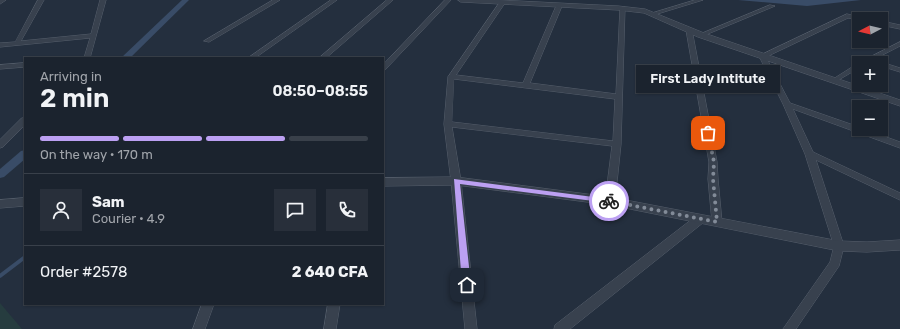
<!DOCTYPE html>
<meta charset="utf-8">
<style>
body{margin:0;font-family:Rubik,sans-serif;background:#282f3a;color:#f1f3f6;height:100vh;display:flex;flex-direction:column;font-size:15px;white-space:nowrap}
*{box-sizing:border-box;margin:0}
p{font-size:13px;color:#a0a4aa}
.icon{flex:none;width:22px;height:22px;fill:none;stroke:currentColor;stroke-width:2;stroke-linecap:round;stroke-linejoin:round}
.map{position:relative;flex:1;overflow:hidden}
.side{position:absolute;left:24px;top:57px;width:360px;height:248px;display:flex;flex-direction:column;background:#1b232e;border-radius:0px;box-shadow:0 1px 3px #0004,0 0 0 1px #39404a}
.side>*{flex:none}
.needle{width:26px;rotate:263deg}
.fabs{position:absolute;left:852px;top:12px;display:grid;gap:8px}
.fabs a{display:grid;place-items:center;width:36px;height:36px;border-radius:0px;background:#1b232e;box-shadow:0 1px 3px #0004,0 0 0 1px #39404a;font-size:20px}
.pin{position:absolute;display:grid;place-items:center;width:34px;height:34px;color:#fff;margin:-17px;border-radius:8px;box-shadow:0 2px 6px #0006}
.courier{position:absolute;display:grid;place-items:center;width:40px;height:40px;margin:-20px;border:3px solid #bca0f2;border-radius:50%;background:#fff;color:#222;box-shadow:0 1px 5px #0007}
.bubble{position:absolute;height:28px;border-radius:0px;background:#1b232e;box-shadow:0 1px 3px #0004,0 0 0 1px #39404a;font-size:13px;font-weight:600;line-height:28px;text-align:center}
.overview em{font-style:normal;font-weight:600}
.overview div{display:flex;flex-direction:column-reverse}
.overview{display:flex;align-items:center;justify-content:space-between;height:68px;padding:0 16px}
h1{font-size:26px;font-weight:600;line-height:30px}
.bar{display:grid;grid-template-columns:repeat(4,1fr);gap:6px 4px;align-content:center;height:48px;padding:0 16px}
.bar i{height:5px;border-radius:3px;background:#39404a}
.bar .selected{background:#bca0f2}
.bar p{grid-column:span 4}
.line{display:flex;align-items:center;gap:10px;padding:0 16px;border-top:1px solid #39404a}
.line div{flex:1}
.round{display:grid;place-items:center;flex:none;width:42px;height:42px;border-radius:0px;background:#282f3a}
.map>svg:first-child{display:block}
</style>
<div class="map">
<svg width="900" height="329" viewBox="0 0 900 329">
<rect width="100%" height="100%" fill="#242f3e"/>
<!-- green -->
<path fill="#263c3f" d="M0,303L22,329H0Z"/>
<!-- water -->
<path fill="#394c67" d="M738,0H861L807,6Z"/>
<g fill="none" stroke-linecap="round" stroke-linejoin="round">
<!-- stream -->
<path stroke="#394c67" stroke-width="4" d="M0,276L25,257"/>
<!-- canal -->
<g fill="#394c67" fill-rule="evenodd">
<path d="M182,0H189L130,58H121Z"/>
<path d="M25,150V159L4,177L0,178V169L21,151Z"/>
</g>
<!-- minor casing -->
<g stroke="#565f6c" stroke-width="1">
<g id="minor">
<path d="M0,0H6L0,4Z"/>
<path d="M38,0H44L21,41L91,34L100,0H106L90,58H84L90,38L0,47V43L15,42Z"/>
<path d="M273,0H280L209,42L204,41Z"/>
<path d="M331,0H337L255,58H248Z"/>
<path d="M387,0H393L326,58H319Z"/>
<path d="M445,0H451L385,70L383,71V65Z"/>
<path d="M695,0H703L654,15L649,14Z"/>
<path d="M500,2L505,3L456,75L523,83L556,6L559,4L562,6L530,83L616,94L620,8L625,7L621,144L615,201L613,203H607L605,201L612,146L452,127L461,181L477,329H465L451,181L444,124L448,77ZM454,79L615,99L613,141L452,122Z"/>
<path d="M770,5L775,6L703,36L698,35Z"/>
<path d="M847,14L868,19L859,20L848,18L766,57L790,103L859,127V129H864L900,142V148L793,109L813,152L900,193V200L816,160L844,246L839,266L796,329H783L830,262L834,246L805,154L783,104L759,56Z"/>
<path d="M881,21L900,25V29L881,25Z"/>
<path d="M689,28L692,30L717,162L718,179L722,222L721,225H713L712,222L708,179L709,162L686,30Z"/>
<path d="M900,42V46L867,63H859V68L835,82H831L830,81L860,62Z"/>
<path d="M881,62L900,68V72L881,66V63H878Z"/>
<path d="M25,63V67L0,69V65Z"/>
<path d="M22,118H25V125L3,147L0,148V140Z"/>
<path d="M700,215L704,216L705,219L704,222L570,329H554L555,325L696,216Z"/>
<path d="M202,304H214L205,329H193Z"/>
<path d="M328,304H340L336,329H324Z"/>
</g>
</g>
<!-- tertiary casing -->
<g stroke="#565f6c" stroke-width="1">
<g id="tertiary">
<path d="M458,0H498L618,6L645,9L704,33L900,100V106L698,37L644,13L618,10L461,2Z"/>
<path d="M456,177L610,197L839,241L867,242L900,240V250L867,252L839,251L610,205L456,185L383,186V178Z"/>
<path d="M25,198V206L0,208V200Z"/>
</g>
</g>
<!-- minor -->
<use href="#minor" fill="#38414e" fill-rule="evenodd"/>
<!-- tertiary -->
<use href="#tertiary" fill="#38414e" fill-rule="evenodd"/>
</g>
<!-- route -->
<path fill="#bca0f2" d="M454,179L609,199L613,201L609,203L460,184L471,285L467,288L462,285Z"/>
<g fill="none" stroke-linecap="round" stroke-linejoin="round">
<!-- done -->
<path stroke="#828b98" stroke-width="4" stroke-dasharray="0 7.2" d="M609,201L717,222L713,179L714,162L708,133"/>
</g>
</svg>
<div class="fabs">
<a><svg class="needle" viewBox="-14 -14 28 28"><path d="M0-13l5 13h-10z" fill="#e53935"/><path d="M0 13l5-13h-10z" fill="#a0a4aa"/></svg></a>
<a>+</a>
<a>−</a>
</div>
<div class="pin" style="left:708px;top:133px;background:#ea580c"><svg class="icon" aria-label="bag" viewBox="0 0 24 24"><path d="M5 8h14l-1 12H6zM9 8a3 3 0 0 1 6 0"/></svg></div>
<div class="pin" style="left:467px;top:285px;background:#1f2937"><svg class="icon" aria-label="home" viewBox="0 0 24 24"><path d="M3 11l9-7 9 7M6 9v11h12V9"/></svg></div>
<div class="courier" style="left:609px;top:201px"><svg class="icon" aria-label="bike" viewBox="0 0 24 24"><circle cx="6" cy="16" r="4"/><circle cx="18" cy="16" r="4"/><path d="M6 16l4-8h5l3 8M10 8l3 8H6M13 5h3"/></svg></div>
<div class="bubble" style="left:636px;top:65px;width:144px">First Lady Intitute</div>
<section class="side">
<div class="overview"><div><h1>2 min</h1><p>Arriving in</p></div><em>08:50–08:55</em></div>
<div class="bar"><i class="selected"></i><i class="selected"></i><i class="selected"></i><i></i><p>On the way · 170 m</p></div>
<div class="line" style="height:72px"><a class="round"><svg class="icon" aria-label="person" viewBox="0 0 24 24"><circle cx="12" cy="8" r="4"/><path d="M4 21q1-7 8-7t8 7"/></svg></a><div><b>Sam</b><p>Courier · 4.9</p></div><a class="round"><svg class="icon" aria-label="chat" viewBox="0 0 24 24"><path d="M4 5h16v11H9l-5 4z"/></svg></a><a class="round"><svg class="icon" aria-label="phone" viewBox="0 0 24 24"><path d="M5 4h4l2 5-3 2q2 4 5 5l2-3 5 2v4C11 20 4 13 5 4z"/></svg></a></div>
<div class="line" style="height:52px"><div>Order #2578</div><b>2 640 CFA</b></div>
</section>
</div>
